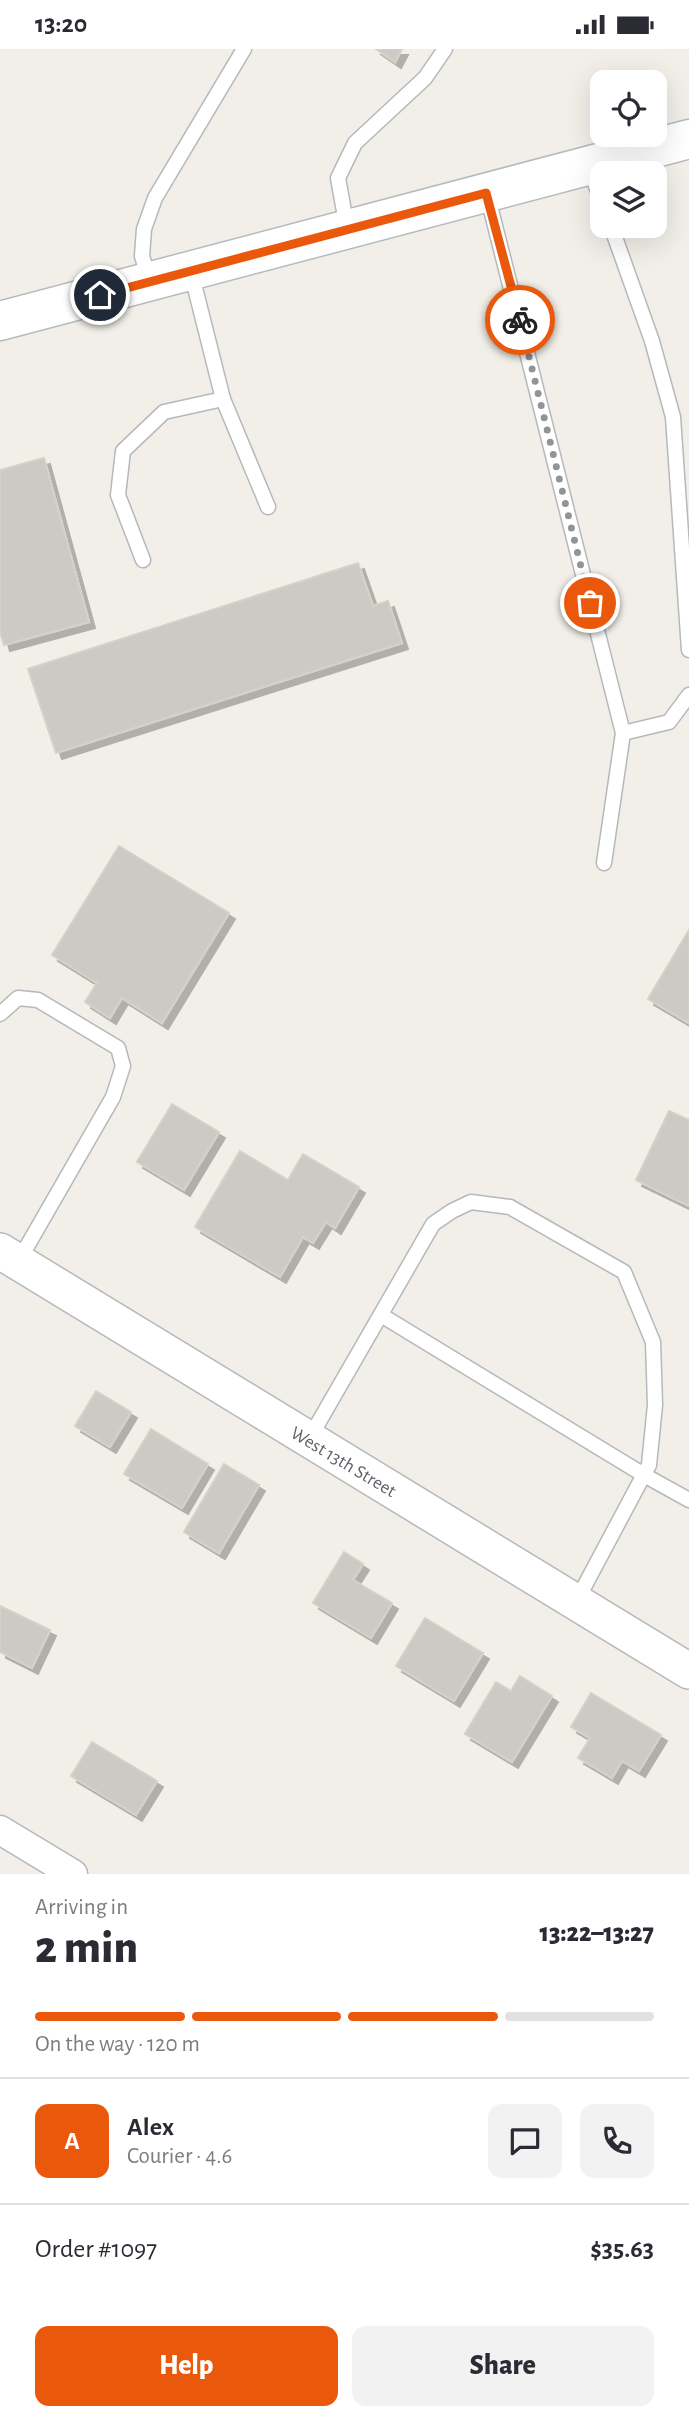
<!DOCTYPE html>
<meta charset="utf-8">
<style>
body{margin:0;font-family:"Alegreya Sans",sans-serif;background:#f2f2f3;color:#2b2b33;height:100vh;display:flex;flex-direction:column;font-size:26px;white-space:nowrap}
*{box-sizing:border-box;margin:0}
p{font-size:23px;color:#7c7c81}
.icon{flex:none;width:38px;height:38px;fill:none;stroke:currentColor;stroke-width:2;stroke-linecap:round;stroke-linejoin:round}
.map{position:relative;height:1825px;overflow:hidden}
.panel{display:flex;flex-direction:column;background:#fff;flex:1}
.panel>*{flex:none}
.tools{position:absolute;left:590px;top:21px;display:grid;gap:14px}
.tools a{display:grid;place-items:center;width:77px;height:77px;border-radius:14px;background:#fff;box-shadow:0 7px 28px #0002;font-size:35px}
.pin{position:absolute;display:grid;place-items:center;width:60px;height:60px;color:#fff;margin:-30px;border:4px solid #fff;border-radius:50%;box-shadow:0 2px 7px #0007}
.courier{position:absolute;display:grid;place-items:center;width:70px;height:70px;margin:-35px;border:5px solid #ea580c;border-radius:50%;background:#fff;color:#222;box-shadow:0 2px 9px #0007}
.overview em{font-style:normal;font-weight:800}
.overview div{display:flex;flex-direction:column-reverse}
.overview{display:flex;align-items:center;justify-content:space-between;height:119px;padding:0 35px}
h1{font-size:46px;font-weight:800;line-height:52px}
.bar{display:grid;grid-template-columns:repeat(4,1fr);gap:10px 7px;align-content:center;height:84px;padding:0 35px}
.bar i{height:9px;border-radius:5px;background:#e1e1e2}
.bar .on{background:#ea580c}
.bar p{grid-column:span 4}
.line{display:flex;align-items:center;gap:18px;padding:0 35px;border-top:2px solid #e1e1e2}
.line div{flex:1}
.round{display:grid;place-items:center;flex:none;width:74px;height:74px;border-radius:14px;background:#f2f2f3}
.primary-button{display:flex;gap:14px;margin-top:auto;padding:14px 35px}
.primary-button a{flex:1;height:80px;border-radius:14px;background:#ea580c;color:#fff;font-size:28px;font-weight:800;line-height:80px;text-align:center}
.primary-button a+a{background:#f2f2f3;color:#2b2b33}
.status{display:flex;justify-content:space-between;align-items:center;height:49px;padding:0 35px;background:#fff;direction:ltr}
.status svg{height:19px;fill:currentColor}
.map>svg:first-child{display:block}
</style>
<div class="status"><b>13:20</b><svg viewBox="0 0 49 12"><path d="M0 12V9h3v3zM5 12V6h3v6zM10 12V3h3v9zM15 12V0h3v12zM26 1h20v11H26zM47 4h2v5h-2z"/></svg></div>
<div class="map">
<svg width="689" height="1825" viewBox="0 0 689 1825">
<defs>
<filter id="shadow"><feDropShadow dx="6" dy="6" stdDeviation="0" flood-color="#0004"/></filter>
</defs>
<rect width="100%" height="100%" fill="#f1efe8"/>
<!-- building -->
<g fill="#cccac5" stroke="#d6d1c6" stroke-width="2" filter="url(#shadow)">
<path d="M376,0H402L395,13Z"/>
<path d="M44,409L89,573L4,596L0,583V421Z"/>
<path d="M358,514L373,557L388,552L402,594L56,704L28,620Z"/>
<path d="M119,797L229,864L162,974L122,949L110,969L85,953L97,934L52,906Z"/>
<path d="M689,881V974L648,950Z"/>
<path d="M172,1055L219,1083L184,1141L137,1113Z"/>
<path d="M669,1062L689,1071V1157L636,1131Z"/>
<path d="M240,1102L288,1131L303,1105L359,1138L335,1179L326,1173L313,1194L303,1188L280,1228L195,1178Z"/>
<path d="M96,1342L131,1363L110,1398L75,1377Z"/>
<path d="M151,1380L208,1415L182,1459L124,1425Z"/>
<path d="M224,1415L259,1436L219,1504L184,1483Z"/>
<path d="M344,1503L363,1515L353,1531L392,1554L371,1589L313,1554Z"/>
<path d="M0,1557L50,1581L32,1619L0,1603Z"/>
<path d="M425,1569L483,1604L454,1652L396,1617Z"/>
<path d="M520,1627L552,1647L512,1713L465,1685L496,1633L511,1642Z"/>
<path d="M591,1644L661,1686L639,1722L622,1712L612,1729L578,1709L590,1689L571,1678Z"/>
<path d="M92,1693L157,1732L136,1766L71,1727Z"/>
</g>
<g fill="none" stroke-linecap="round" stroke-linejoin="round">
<!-- service casing -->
<g stroke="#b5b8bc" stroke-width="17">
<g id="service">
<path d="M589,118L602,153"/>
<path d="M487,145L623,684L604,814"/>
<path d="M611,177L652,292L673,368L689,601"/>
<path d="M347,179L338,129L355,94L425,29L445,0"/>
<path d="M149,230L142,207L144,180L155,149L244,0"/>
<path d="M223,350L268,458"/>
<path d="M143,511L118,446L123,402L164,363L223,350L191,223"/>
<path d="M623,684L669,673L689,646"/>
<path d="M0,965L18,949L38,951L118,999L123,1017L113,1048L18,1213"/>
<path d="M381,1266L644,1426L689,1451"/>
<path d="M309,1390L433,1175L452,1162L471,1153L510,1158L624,1223L653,1293L655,1356L649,1416L576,1553"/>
</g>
</g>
<!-- minor casing -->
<g stroke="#b5b8bc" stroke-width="31">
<path id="minor" d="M0,1781L73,1825"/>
</g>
<!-- tertiary casing -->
<g stroke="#b5b8bc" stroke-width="38">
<path id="tertiary" d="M0,1202L689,1622"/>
</g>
<!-- secondary casing -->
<g stroke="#b6babf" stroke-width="41">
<path id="secondary" d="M0,272L689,90"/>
</g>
<!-- service -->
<use href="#service" stroke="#fff" stroke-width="14"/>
<!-- minor -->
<use href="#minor" stroke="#fff" stroke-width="28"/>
<!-- tertiary -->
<use href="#tertiary" stroke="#fff" stroke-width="35"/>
<!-- secondary -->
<use href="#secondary" stroke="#fff" stroke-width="38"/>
</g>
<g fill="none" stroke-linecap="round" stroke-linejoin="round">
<!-- done -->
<path stroke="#929495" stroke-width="7" stroke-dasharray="0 12.6" d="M520,271L590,554"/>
<!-- route -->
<path stroke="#ea580c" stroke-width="9" d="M100,246L486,144L520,271"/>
</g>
<g text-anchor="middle" stroke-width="5" stroke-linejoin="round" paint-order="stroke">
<!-- street labels -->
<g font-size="19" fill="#5f6368" stroke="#fff">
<text transform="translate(344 1412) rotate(31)" y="7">West 13th Street</text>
</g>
</g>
</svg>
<div class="tools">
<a><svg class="icon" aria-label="locate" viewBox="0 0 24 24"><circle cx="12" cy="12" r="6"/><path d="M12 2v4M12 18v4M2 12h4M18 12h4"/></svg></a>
<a><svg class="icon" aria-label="layers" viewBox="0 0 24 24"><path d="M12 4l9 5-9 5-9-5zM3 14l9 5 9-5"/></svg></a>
</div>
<div class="pin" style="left:590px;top:554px;background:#ea580c"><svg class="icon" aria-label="bag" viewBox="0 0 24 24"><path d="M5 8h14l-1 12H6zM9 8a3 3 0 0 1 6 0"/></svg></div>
<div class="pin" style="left:100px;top:246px;background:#1f2937"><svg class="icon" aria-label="home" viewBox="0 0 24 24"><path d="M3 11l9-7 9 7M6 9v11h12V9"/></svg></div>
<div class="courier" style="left:520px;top:271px"><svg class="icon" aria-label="bike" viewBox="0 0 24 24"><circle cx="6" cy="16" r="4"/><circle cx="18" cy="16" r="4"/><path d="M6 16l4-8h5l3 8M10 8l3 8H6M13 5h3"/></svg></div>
</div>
<section class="panel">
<div class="overview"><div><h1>2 min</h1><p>Arriving in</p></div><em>13:22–13:27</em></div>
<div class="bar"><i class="on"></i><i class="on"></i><i class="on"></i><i></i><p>On the way · 120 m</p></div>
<div class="line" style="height:126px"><b class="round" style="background:#ea580c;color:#fff">A</b><div><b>Alex</b><p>Courier · 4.6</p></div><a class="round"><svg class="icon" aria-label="chat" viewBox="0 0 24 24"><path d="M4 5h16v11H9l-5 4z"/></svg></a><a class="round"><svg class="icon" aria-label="phone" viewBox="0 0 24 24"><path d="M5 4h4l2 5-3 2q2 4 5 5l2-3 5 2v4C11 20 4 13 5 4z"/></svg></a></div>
<div class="line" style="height:91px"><div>Order #1097</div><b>$35.63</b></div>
<div class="primary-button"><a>Help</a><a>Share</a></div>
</section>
